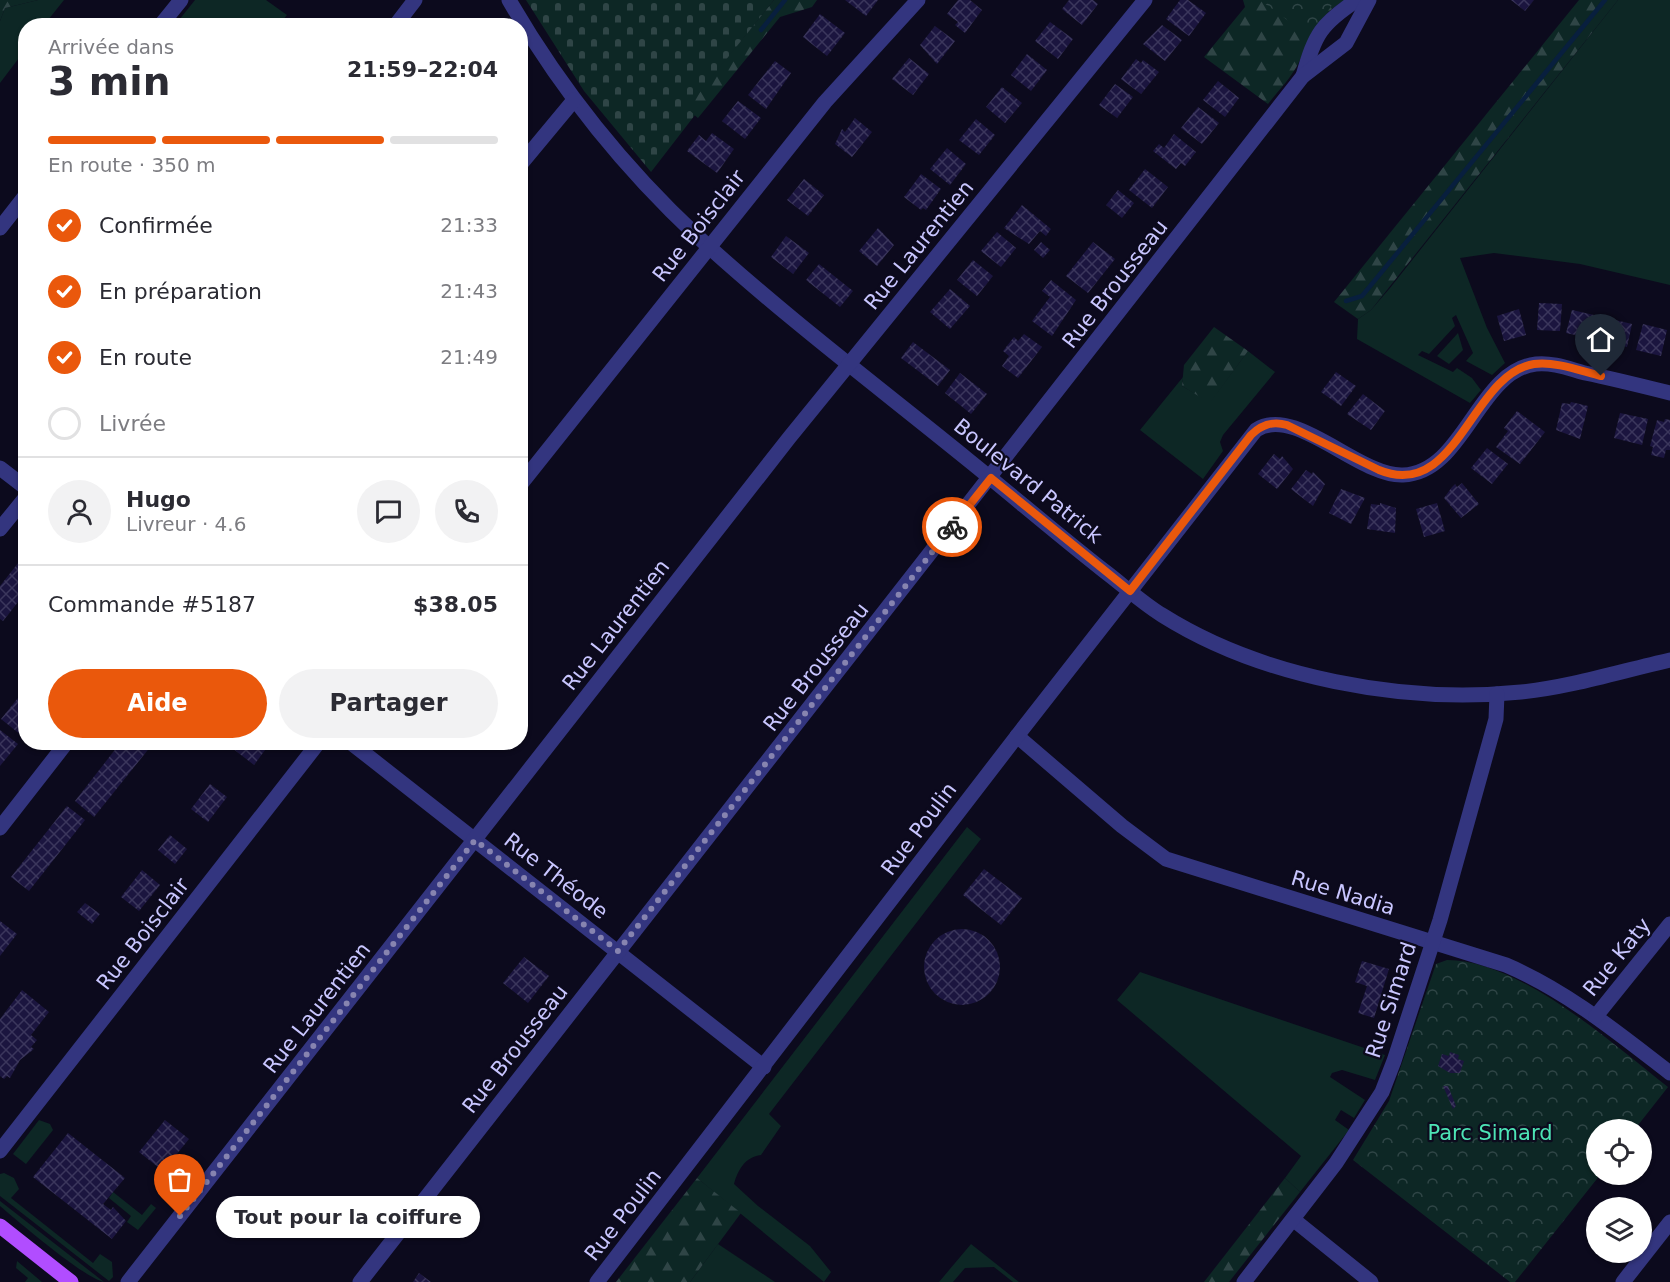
<!DOCTYPE html>
<html lang="fr">
<meta charset="utf-8">
<style>
body{margin:0;font-family:"DejaVu Sans",sans-serif;background:#f2f2f3;color:#2b2b33;height:100vh;display:flex;flex-direction:column;font-size:22px;white-space:nowrap}
*{box-sizing:border-box;margin:0}
p{font-size:20px;color:#7c7c81}
.icon{flex:none;width:33px;height:33px;fill:none;stroke:currentColor;stroke-width:2;stroke-linecap:round;stroke-linejoin:round}
.map{position:relative;flex:1;overflow:hidden}
.details{position:absolute;left:18px;top:18px;width:510px;height:732px;display:flex;flex-direction:column;background:#fff;border-radius:24px;box-shadow:0 2px 4px #0004}
.details>*{flex:none}
.controls{position:absolute;left:1586px;top:1119px;display:grid;gap:12px}
.controls a{display:grid;place-items:center;width:66px;height:66px;border-radius:50%;background:#fff;box-shadow:0 2px 4px #0004;font-size:30px}
.pin{position:absolute;display:grid;place-items:center;width:51px;height:51px;color:#fff;margin:-62px -26px;border-radius:50% 50% 50% 0;rotate:-45deg;box-shadow:0 0 6px #0007}
.pin .icon{rotate:45deg}
.courier{position:absolute;display:grid;place-items:center;width:60px;height:60px;margin:-30px;border:4px solid #ea580c;border-radius:50%;background:#fff;color:#222;box-shadow:0 2px 8px #0007}
.bubble{position:absolute;height:42px;border-radius:21px;background:#fff;box-shadow:0 2px 4px #0004;font-size:20px;font-weight:700;line-height:42px;text-align:center}
.overview em{font-style:normal;font-weight:700}
.overview div{display:flex;flex-direction:column-reverse}
.overview{display:flex;align-items:center;justify-content:space-between;height:102px;padding:0 30px}
h1{font-size:39px;font-weight:700;line-height:45px}
.bar{display:grid;grid-template-columns:repeat(4,1fr);gap:9px 6px;align-content:center;height:72px;padding:0 30px}
.bar i{height:8px;border-radius:4px;background:#e1e1e2}
.bar .current{background:#ea580c}
.bar p{grid-column:span 4}
.line{display:flex;align-items:center;gap:15px;padding:0 30px;border-top:2px solid #e1e1e2}
.line div{flex:1}
.round{display:grid;place-items:center;flex:none;width:63px;height:63px;border-radius:32px;background:#f2f2f3}
ol{padding:0 30px;list-style:none}
li{display:flex;align-items:center;gap:18px;height:66px}
li p{margin-inline-start:auto}
li .icon{padding:6px;border-radius:50%;background:#ea580c;color:#fff;stroke-width:4}
li:last-child{color:#7c7c81}
li i{width:33px;height:33px;border:3px solid #e1e1e2;border-radius:50%}
.button{display:flex;gap:12px;margin-top:auto;padding:12px 30px}
.button a{flex:1;height:69px;border-radius:36px;background:#ea580c;color:#fff;font-size:24px;font-weight:700;line-height:69px;text-align:center}
.button a+a{background:#f2f2f3;color:#2b2b33}
.map>svg:first-child{display:block}
</style>
<div class="map">
<svg width="1670" height="1282" viewBox="0 0 1670 1282">
<defs>
<pattern id="forest-firs" width="22" height="20" patternUnits="userSpaceOnUse" patternTransform="scale(1.5)"><rect width="22" height="20" fill="#0d2725"/><path d="M5 1l3.5 6h-7zM16 11l3.5 6h-7z" fill="#2f4546"/></pattern>
<pattern id="cemetery-stones" width="16" height="16" patternUnits="userSpaceOnUse" patternTransform="scale(1.5)"><rect width="16" height="16" fill="#0d2725"/><path d="M2 7V4a2 2 0 0 1 4 0v3zM10 15v-3a2 2 0 0 1 4 0v3z" fill="#2f4546"/></pattern>
<pattern id="park-crowns" width="20" height="18" patternUnits="userSpaceOnUse" patternTransform="scale(1.5)"><rect width="20" height="18" fill="#0d2725"/><path d="M2 6a3 3 0 1 1 6 0M12 15a3 3 0 1 1 6 0" fill="none" stroke="#2f4546"/></pattern>
<pattern id="building-cross-hatch" width="8" height="8" patternUnits="userSpaceOnUse" patternTransform="scale(1.5)"><rect width="8" height="8" fill="#1b153f"/><path d="M0 0l8 8M0 8l8-8" fill="none" stroke="#3b365c"/></pattern>
</defs>
<rect width="100%" height="100%" fill="#0c0a1d"/>
<!-- grass -->
<g fill="#0d2725">
<path d="M38,0H64L44,25L26,26L25,50L0,83V21L5,8Z"/>
<path d="M195,0H266L287,15L279,25H175Z"/>
<path d="M1618,0H1670V285L1580,264L1494,253L1460,258L1487,328L1505,363L1492,375L1466,361L1473,353L1456,315L1452,318L1455,326L1429,354L1422,351L1418,355L1453,372L1457,368L1472,378L1481,390L1470,403L1357,339L1358,319L1371,310L1390,288Z"/>
<path d="M1458,333L1463,350L1449,364L1437,356Z"/>
<path d="M1248,351L1275,372L1223,435L1220,442L1223,451L1203,479L1140,430L1183,377L1182,386L1210,402Z"/>
<path d="M967,827L981,839L769,1114L781,1126L761,1155C745,1157 738,1170 734,1184L758,1206L810,1246L831,1272L824,1282L697,1178Z"/>
<path d="M1140,972L1385,1055L1375,1080L1342,1070L1332,1073L1330,1077L1365,1100L1354,1118L1341,1110L1335,1120L1349,1130L1300,1192L1285,1178L1301,1156L1117,1000Z"/>
<path d="M39,1120L50,1124L53,1130L26,1164L13,1154Z"/>
<path d="M4,1173L14,1178L19,1189L11,1198L93,1263L100,1254L112,1262L113,1277L109,1281L0,1196V1174Z"/>
<path d="M113,1192L142,1215L151,1204L156,1208L138,1230L127,1222L131,1216L109,1198Z"/>
<path d="M0,1201L104,1282C84,1278 19,1222 0,1206Z"/>
<path d="M718,1244L775,1282H690Z"/>
<path d="M971,1244L1019,1282H1013L994,1267L965,1268L953,1282H939Z"/>
<path d="M17,1261L42,1282H25L28,1278L16,1268Z"/>
</g>
<!-- forest -->
<g fill="url(#forest-firs)">
<path d="M0,0H38L5,8L0,21Z"/>
<path d="M774,0H817L812,7L780,17L698,118L686,108Z"/>
<path d="M1243,0H1345C1315,18 1314,33 1299,62C1292,77 1278,91 1268,104L1204,57L1245,7Z"/>
<path d="M1579,0H1618L1371,310L1358,319L1334,302Z"/>
<path d="M1214,327L1248,351L1210,403L1182,386L1184,365Z"/>
<path d="M697,1178L741,1213L690,1282H616Z"/>
<path d="M1285,1178L1300,1192L1229,1282H1204Z"/>
</g>
<!-- cemetery -->
<path fill="url(#cemetery-stones)" d="M526,0H774L687,108L695,115L651,172L584,91Z"/>
<!-- park -->
<g fill="url(#park-crowns)">
<path d="M1260,0H1336L1309,36Z"/>
<path d="M1447,960C1520,960 1613,1044 1668,1087L1635,1129L1596,1130V1174L1600,1175L1515,1282H1510L1353,1160L1389,1101L1436,964Z"/>
</g>
<g fill="none" stroke-linecap="round" stroke-linejoin="round">
<!-- stream -->
<g stroke="#081f3e" stroke-width="4.5">
<path d="M761,30L785,0"/>
<path d="M1346,301L1362,296L1605,0"/>
</g>
</g>
<!-- building -->
<g fill="url(#building-cross-hatch)">
<path d="M845,0H878L866,16Z"/>
<path d="M958,0H970L982,10L965,33L955,25L958,22L947,14Z"/>
<path d="M1069,0H1093L1098,4L1082,25L1062,9Z"/>
<path d="M1180,0H1188L1206,13L1189,36L1166,19Z"/>
<path d="M1511,0H1534L1525,11Z"/>
<path d="M820,14L845,33L827,56L803,37Z"/>
<path d="M1050,22L1073,39L1058,59L1035,41Z"/>
<path d="M1162,25L1182,40L1165,61L1143,44Z"/>
<path d="M935,26L955,41L937,64L920,45Z"/>
<path d="M1027,54L1047,70L1031,91L1011,75Z"/>
<path d="M909,58L929,74L913,95L892,79Z"/>
<path d="M1136,59L1141,63L1143,60L1159,72L1141,94L1121,79Z"/>
<path d="M775,61L791,73L766,109L748,95Z"/>
<path d="M1218,81L1239,98L1225,117L1203,100Z"/>
<path d="M1115,84L1133,97L1117,118L1099,105Z"/>
<path d="M1002,87L1022,103L1005,123L986,107Z"/>
<path d="M738,101L761,118L745,139L722,121Z"/>
<path d="M1198,107L1219,123L1202,144L1181,128Z"/>
<path d="M855,118L872,132L852,157L835,144L842,129L845,132Z"/>
<path d="M976,119L995,135L979,155L959,140Z"/>
<path d="M712,133L734,149L717,173L687,151L699,135L706,141Z"/>
<path d="M1174,134L1196,152L1185,166L1181,163L1176,169L1153,151L1159,144L1164,148Z"/>
<path d="M947,148L966,164L950,185L930,169Z"/>
<path d="M1145,169L1168,187L1152,208L1129,190Z"/>
<path d="M921,174L941,189L926,210L923,208L921,210L904,197Z"/>
<path d="M804,179L824,195L808,216L787,200Z"/>
<path d="M1118,190L1134,203L1122,218L1106,205Z"/>
<path d="M1022,205L1051,229L1046,236L1040,231L1029,244L1004,228Z"/>
<path d="M878,228L894,245L877,266L859,251Z"/>
<path d="M997,232L1016,248L1001,267L981,251Z"/>
<path d="M786,236L809,253L793,274L771,257Z"/>
<path d="M1041,242L1050,250L1043,258L1034,250Z"/>
<path d="M1093,242L1115,259L1088,293L1066,276Z"/>
<path d="M973,260L993,276L977,296L957,280Z"/>
<path d="M819,264L853,291L840,307L806,280Z"/>
<path d="M1051,280L1076,300L1052,336L1032,321L1050,297L1042,291Z"/>
<path d="M950,289L970,306L950,329L930,312Z"/>
<path d="M1539,303L1562,304L1560,331L1537,330Z"/>
<path d="M1519,309L1526,335L1504,341L1497,316Z"/>
<path d="M1572,310L1594,315L1589,338L1566,333Z"/>
<path d="M1607,318L1632,324L1627,347L1601,341Z"/>
<path d="M1643,324L1667,330L1661,356L1636,350Z"/>
<path d="M1024,334L1042,347L1018,378L1002,366L1009,356L1003,351L1014,337L1018,341Z"/>
<path d="M913,342L950,370L938,386L901,358Z"/>
<path d="M1336,372L1356,386L1341,406L1321,392Z"/>
<path d="M960,373L987,394L971,414L945,393Z"/>
<path d="M1363,394L1385,411L1371,430L1347,414Z"/>
<path d="M1571,402L1588,406L1580,439L1556,430L1562,403L1570,404Z"/>
<path d="M1517,411L1545,432L1520,464L1496,447L1508,431L1504,428Z"/>
<path d="M1620,413L1648,419L1642,445L1614,438Z"/>
<path d="M1665,419L1670,420V450H1666L1664,458L1651,455L1653,447L1650,446L1657,420L1664,422Z"/>
<path d="M1487,448L1508,464L1492,484L1471,468Z"/>
<path d="M1274,454L1280,459L1282,456L1293,469L1277,489L1258,474Z"/>
<path d="M1306,470L1312,474L1313,472L1325,484L1313,506L1291,489Z"/>
<path d="M1462,483L1479,504L1461,518L1444,498L1452,487L1455,484L1457,487Z"/>
<path d="M1341,489L1365,498L1351,524L1329,513Z"/>
<path d="M1380,503L1396,508L1395,533L1367,529L1371,504L1380,505Z"/>
<path d="M1437,503L1445,531L1424,537L1416,509Z"/>
<path d="M26,553V592L3,621L0,619V586Z"/>
<path d="M26,688V730L21,735L1,719Z"/>
<path d="M0,730L18,744L0,766Z"/>
<path d="M121,742H146L151,746L94,817L75,801Z"/>
<path d="M236,742H271L254,765L232,748Z"/>
<path d="M210,784L227,797L208,822L191,809Z"/>
<path d="M67,806L85,820L29,891L11,877Z"/>
<path d="M170,835L187,849L175,864L158,850Z"/>
<path d="M984,869L1022,898L1001,925L963,895Z"/>
<path d="M142,870L160,885L139,911L121,897Z"/>
<path d="M85,903L100,914L92,924L77,912Z"/>
<path d="M0,921L17,934L0,956Z"/>
<circle cx="962" cy="967" r="38"/>
<path d="M524,957L549,976L528,1003L503,983Z"/>
<path d="M1362,961L1389,969L1374,1018L1358,1013L1367,986L1355,982Z"/>
<path d="M22,990L49,1012L31,1035L37,1040L31,1047L34,1049L20,1060L10,1078L7,1076L4,1079L0,1076V1019Z"/>
<path d="M1450,1052L1459,1055L1458,1059L1464,1061L1460,1073H1450L1438,1066L1442,1054L1449,1056Z"/>
<path d="M1443,1086H1448L1456,1106L1453,1109Z"/>
<path d="M165,1120L189,1139L163,1171L139,1152Z"/>
<path d="M68,1133L125,1178L103,1204L111,1210L113,1207L126,1221L112,1239L33,1177Z"/>
<path d="M419,1273L431,1282H413Z"/>
</g>
<g fill="none" stroke-linecap="round" stroke-linejoin="round">
<!-- minor -->
<g stroke="#33357f" stroke-width="15">
<path d="M509,0C560,88 623,167 697,236C783,315 877,386 967,459C1013,496 1057,534 1103,570C1123,585 1141,602 1162,615C1262,678 1404,704 1521,692C1571,687 1621,671 1670,660"/>
<path d="M160,26L181,0"/>
<path d="M395,26L415,0"/>
<path d="M1303,76C1315,34 1321,24 1357,0"/>
<path d="M520,165L574,100"/>
<path d="M0,228L26,195"/>
<path d="M0,468L26,488"/>
<path d="M520,485L825,102L918,0"/>
<path d="M0,529L26,497"/>
<path d="M1017,736L1122,826L1166,859L1506,965C1567,991 1618,1033 1670,1073"/>
<path d="M350,742L764,1067"/>
<path d="M0,828L67,742"/>
<path d="M1596,1016L1670,924"/>
<path d="M0,1151L319,742"/>
<path d="M1294,1220L1371,1282"/>
<path d="M128,1282L789,438L1145,0"/>
<path d="M360,1282L1303,76L1346,43L1369,0"/>
<path d="M597,1282L1017,736L1256,430C1295,404 1359,477 1403,475C1464,473 1478,370 1536,364C1552,362 1570,369 1585,373C1614,379 1642,386 1670,393"/>
<path d="M1244,1282L1336,1163L1382,1092L1394,1061L1440,920L1496,719L1497,694"/>
<path d="M1623,1282L1670,1222"/>
</g>
<!-- major -->
<path stroke="#b14dff" stroke-width="15" d="M0,1226L71,1282"/>
</g>
<g fill="none" stroke-linecap="round" stroke-linejoin="round">
<!-- done -->
<path stroke="#8784b0" stroke-width="6" stroke-dasharray="0 10.8" d="M180,1216L475,840L618,951L952,527"/>
<!-- route -->
<path stroke="#ea580c" stroke-width="8" d="M952,527L991,478L1130,591L1251,435C1262,424 1273,421 1287,425L1379,470C1457,502 1471,374 1534,364C1555,361 1581,371 1601,376"/>
</g>
<g text-anchor="middle" stroke-width="4.5" stroke-linejoin="round" paint-order="stroke">
<!-- street labels -->
<g font-size="21" fill="#c9c6ff" stroke="#0c0a1d">
<text transform="translate(699 226) rotate(-52)" y="7">Rue Boisclair</text>
<text transform="translate(919 245) rotate(-51)" y="7">Rue Laurentien</text>
<text transform="translate(1115 284) rotate(-52)" y="7">Rue Brousseau</text>
<text transform="translate(1028 481) rotate(39)" y="7">Boulevard Patrick</text>
<text transform="translate(616 625) rotate(-52)" y="7">Rue Laurentien</text>
<text transform="translate(816 667) rotate(-52)" y="7">Rue Brousseau</text>
<text transform="translate(919 829) rotate(-53)" y="7">Rue Poulin</text>
<text transform="translate(556 876) rotate(38)" y="7">Rue Théode</text>
<text transform="translate(1343 893) rotate(17)" y="7">Rue Nadia</text>
<text transform="translate(143 934) rotate(-52)" y="7">Rue Boisclair</text>
<text transform="translate(1617 957) rotate(-51)" y="7">Rue Katy</text>
<text transform="translate(1391 1000) rotate(-72)" y="7">Rue Simard</text>
<text transform="translate(317 1008) rotate(-52)" y="7">Rue Laurentien</text>
<text transform="translate(515 1049) rotate(-52)" y="7">Rue Brousseau</text>
<text transform="translate(623 1215) rotate(-52)" y="7">Rue Poulin</text>
</g>
<!-- park labels -->
<g font-size="21" fill="#4de4b5" stroke="#0c0a1d">
<text x="1490" y="1140">Parc Simard</text>
</g>
</g>
</svg>
<div class="controls">
<a><svg class="icon" aria-label="locate" viewBox="0 0 24 24"><circle cx="12" cy="12" r="6"/><path d="M12 2v4M12 18v4M2 12h4M18 12h4"/></svg></a>
<a><svg class="icon" aria-label="layers" viewBox="0 0 24 24"><path d="M12 4l9 5-9 5-9-5zM3 14l9 5 9-5"/></svg></a>
</div>
<div class="pin" style="left:180px;top:1216px;background:#ea580c"><svg class="icon" aria-label="bag" viewBox="0 0 24 24"><path d="M5 8h14l-1 12H6zM9 8a3 3 0 0 1 6 0"/></svg></div>
<div class="pin" style="left:1601px;top:376px;background:#1f2937"><svg class="icon" aria-label="home" viewBox="0 0 24 24"><path d="M3 11l9-7 9 7M6 9v11h12V9"/></svg></div>
<div class="courier" style="left:952px;top:527px"><svg class="icon" aria-label="bike" viewBox="0 0 24 24"><circle cx="6" cy="16" r="4"/><circle cx="18" cy="16" r="4"/><path d="M6 16l4-8h5l3 8M10 8l3 8H6M13 5h3"/></svg></div>
<div class="bubble" style="left:216px;top:1196px;width:264px">Tout pour la coiffure</div>
<section class="details">
<div class="overview"><div><h1>3 min</h1><p>Arrivée dans</p></div><em>21:59–22:04</em></div>
<div class="bar"><i class="current"></i><i class="current"></i><i class="current"></i><i></i><p>En route · 350 m</p></div>
<ol>
<li><svg class="icon" aria-label="check" viewBox="0 0 24 24"><path d="M5 12l5 5 9-10"/></svg>Confirmée<p>21:33</p></li>
<li><svg class="icon" aria-label="check" viewBox="0 0 24 24"><path d="M5 12l5 5 9-10"/></svg>En préparation<p>21:43</p></li>
<li><svg class="icon" aria-label="check" viewBox="0 0 24 24"><path d="M5 12l5 5 9-10"/></svg>En route<p>21:49</p></li>
<li><i></i>Livrée</li>
</ol>
<div class="line" style="height:108px"><a class="round"><svg class="icon" aria-label="person" viewBox="0 0 24 24"><circle cx="12" cy="8" r="4"/><path d="M4 21q1-7 8-7t8 7"/></svg></a><div><b>Hugo</b><p>Livreur · 4.6</p></div><a class="round"><svg class="icon" aria-label="chat" viewBox="0 0 24 24"><path d="M4 5h16v11H9l-5 4z"/></svg></a><a class="round"><svg class="icon" aria-label="phone" viewBox="0 0 24 24"><path d="M5 4h4l2 5-3 2q2 4 5 5l2-3 5 2v4C11 20 4 13 5 4z"/></svg></a></div>
<div class="line" style="height:78px"><div>Commande #5187</div><b>$38.05</b></div>
<div class="button"><a>Aide</a><a>Partager</a></div>
</section>
</div>
